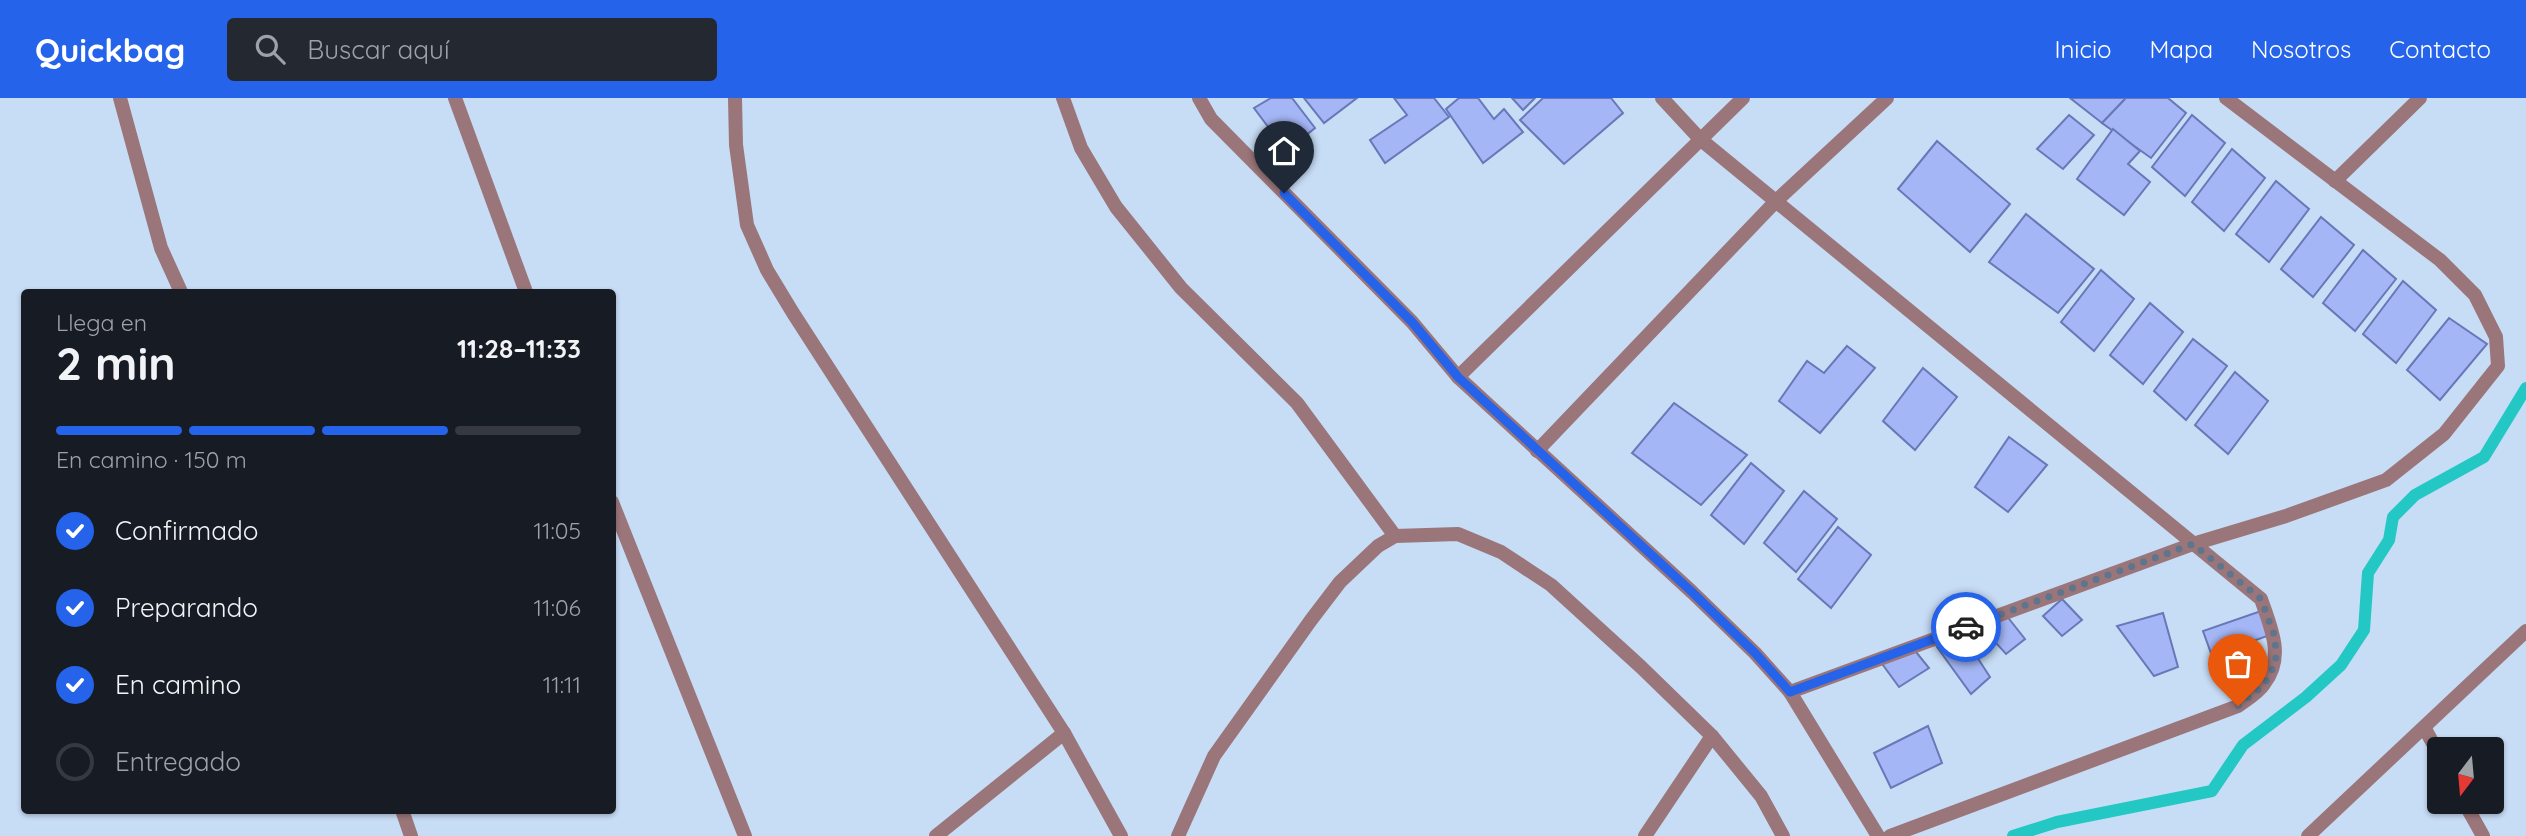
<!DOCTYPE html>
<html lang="es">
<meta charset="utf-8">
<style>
body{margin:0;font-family:Quicksand,sans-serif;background:#242831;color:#f1f3f6;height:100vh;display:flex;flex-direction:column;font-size:26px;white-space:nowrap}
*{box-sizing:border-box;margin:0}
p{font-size:23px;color:#9ea1a6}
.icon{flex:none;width:38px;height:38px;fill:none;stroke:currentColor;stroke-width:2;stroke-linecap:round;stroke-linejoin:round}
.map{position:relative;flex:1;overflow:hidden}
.side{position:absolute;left:21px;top:191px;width:595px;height:525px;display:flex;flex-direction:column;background:#171b24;border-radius:7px;box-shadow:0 2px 5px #0004}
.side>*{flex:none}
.needle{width:46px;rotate:196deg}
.controls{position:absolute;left:2427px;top:639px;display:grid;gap:14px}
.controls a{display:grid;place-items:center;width:77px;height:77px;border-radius:7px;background:#171b24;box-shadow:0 2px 5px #0004;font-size:35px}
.pin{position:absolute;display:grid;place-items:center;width:60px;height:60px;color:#fff;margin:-72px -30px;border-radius:50% 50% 50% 0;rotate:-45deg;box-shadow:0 0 7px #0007}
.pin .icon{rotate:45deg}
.courier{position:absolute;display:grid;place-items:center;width:70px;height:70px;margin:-35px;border:5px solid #2563eb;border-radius:50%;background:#fff;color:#222;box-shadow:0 2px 9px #0007}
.summary em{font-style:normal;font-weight:700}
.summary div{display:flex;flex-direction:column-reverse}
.summary{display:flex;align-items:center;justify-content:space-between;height:119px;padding:0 35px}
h1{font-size:46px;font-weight:700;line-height:52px}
.bar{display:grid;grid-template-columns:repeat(4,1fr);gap:10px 7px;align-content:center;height:84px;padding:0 35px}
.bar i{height:9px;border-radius:5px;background:#363941}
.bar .selected{background:#2563eb}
.bar p{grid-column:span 4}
ol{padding:0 35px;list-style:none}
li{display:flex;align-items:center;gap:21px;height:77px}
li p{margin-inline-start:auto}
li .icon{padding:7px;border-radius:50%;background:#2563eb;color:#fff;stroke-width:4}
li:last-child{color:#9ea1a6}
li i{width:38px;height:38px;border:4px solid #363941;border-radius:50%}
header{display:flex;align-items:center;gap:42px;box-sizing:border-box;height:98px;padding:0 35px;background:#2563eb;color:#fff}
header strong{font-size:33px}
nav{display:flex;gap:38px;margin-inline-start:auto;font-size:24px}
.search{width:490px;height:63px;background:#242831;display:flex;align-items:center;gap:18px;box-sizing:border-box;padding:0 24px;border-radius:7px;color:#9ea1a6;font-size:26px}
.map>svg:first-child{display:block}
</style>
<header>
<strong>Quickbag</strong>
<div class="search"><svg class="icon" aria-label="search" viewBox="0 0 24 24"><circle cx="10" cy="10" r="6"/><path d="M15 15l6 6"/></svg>Buscar aquí</div>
<nav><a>Inicio</a><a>Mapa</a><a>Nosotros</a><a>Contacto</a></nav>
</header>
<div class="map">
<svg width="2526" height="738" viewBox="0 0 2526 738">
<rect width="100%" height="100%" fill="#c7dcf5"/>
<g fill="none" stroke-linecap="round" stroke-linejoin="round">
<!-- stream -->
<path stroke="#23c7c3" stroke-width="12" d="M2013,738L2057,724L2212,693L2243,647L2306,599L2341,567L2364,532L2368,475L2389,442L2393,419L2415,397L2484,359L2526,290"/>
</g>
<!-- building -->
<g fill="#a4b6f5" stroke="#6778b9" stroke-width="2">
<path d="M1271,0H1292L1315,30L1286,53L1254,10Z"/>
<path d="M1304,0H1357L1324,25Z"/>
<path d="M1394,0H1434L1449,19L1385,65L1370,42L1407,17Z"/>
<path d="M1459,0H1478L1494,21L1504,11L1523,34L1483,65L1446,11Z"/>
<path d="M1512,0H1535L1523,12Z"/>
<path d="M1543,0H1611L1623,15L1564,66L1520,22Z"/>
<path d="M2070,0H2126L2102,25Z"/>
<path d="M2126,0H2168L2186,15L2151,60L2102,25Z"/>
<path d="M2069,17L2094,37L2063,71L2037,51Z"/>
<path d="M2192,17L2225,45L2185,98L2152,69Z"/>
<path d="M2113,31L2140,53L2128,66L2150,84L2124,117L2077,81Z"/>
<path d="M1937,43L2010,106L1970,154L1898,91Z"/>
<path d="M2232,51L2265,80L2224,133L2192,104Z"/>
<path d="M2276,83L2309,111L2269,164L2236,136Z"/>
<path d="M2026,116L2094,171L2058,215L1989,164Z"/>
<path d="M2321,119L2354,147L2313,199L2281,171Z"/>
<path d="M2363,152L2396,181L2355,233L2323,205Z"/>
<path d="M2101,172L2134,201L2094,253L2061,224Z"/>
<path d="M2403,183L2436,212L2396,265L2363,236Z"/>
<path d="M2150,205L2183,234L2143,286L2110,257Z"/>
<path d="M2449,220L2487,246L2440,302L2407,272Z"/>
<path d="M2193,241L2227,268L2186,322L2154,293Z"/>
<path d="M1847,248L1875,270L1820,335L1779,303L1807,263L1824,275Z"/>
<path d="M1923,270L1957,299L1915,352L1883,323Z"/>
<path d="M2235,274L2268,303L2228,356L2195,327Z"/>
<path d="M1674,305L1747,357L1701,407L1632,355Z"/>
<path d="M2009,339L2047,367L2008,414L1975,389Z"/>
<path d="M1751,365L1784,393L1744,446L1711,417Z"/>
<path d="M1804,393L1837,421L1796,474L1764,445Z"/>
<path d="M1838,429L1871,457L1831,510L1798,481Z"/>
<path d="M2062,501L2082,522L2062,538L2043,518Z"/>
<path d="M2261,513L2270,537L2212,558L2203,533Z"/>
<path d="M2163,515L2178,569L2154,578L2117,528Z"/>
<path d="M2006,517L2025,541L2006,556L1985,533Z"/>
<path d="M1964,539L1990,579L1971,596L1937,549Z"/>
<path d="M1912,549L1929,570L1899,589L1880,563Z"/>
<path d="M1928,628L1942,665L1891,690L1874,655Z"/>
</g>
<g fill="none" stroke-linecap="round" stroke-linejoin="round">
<!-- minor -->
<g stroke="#9a7579" stroke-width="14">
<path d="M120,0L161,150L181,194"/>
<path d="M455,0L526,194"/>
<path d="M735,0L736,47L747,127L767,172L793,215L1064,635L1121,738"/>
<path d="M1063,0L1081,50L1116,109L1181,190L1297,305L1395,438"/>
<path d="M1662,0L1700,41L2261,501C2271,530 2285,559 2264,586C2258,595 2246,602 2238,608L1890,738"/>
<path d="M2335,83L2420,0"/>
<path d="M1458,279L1743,0"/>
<path d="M1537,353L1776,103L1887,0"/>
<path d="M612,404L745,738"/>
<path d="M1790,594L2193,446L2286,418L2386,382L2444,336L2498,268L2496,239L2475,197L2440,162L2226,0"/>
<path d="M2425,631L2440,658"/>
<path d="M2464,704L2483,738"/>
<path d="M402,712L411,738"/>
<path d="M936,738L1064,635"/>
<path d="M1178,738L1214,658L1311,522L1340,484L1378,448L1395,438L1458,436L1501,454L1551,487L1641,569L1712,638L1761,698L1783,738"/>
<path d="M1645,738L1712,638"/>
<path d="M2308,738L2526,533"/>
</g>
<!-- tertiary -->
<path stroke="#9a7579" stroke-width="14" d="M1199,0L1211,21L1412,224L1458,279L1692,494L1755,555L1790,594L1878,738"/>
</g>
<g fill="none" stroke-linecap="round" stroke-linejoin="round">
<!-- done -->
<path stroke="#5f758e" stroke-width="7" stroke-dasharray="0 12.6" d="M1966,529L2193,446L2261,501L2275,539L2276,564L2264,587L2238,608"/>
<!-- route -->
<path stroke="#2563eb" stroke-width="9" d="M1284,95L1412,224L1458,279L1692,494L1755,555L1790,594L1966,529"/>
</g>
</svg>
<div class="controls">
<a><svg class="needle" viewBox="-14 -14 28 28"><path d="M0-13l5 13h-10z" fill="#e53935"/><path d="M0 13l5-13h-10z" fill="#9ea1a6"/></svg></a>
</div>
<div class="pin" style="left:2238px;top:608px;background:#ea580c"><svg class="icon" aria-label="bag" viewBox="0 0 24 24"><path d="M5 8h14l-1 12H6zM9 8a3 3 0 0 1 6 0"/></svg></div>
<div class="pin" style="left:1284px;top:95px;background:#1f2937"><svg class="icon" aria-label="home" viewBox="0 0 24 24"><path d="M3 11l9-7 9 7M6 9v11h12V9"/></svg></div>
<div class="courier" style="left:1966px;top:529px"><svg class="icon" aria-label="car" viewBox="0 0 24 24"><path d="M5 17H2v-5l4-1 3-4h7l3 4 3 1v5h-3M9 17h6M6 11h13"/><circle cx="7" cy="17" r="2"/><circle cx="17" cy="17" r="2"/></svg></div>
<section class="side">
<div class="summary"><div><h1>2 min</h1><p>Llega en</p></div><em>11:28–11:33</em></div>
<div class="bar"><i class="selected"></i><i class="selected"></i><i class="selected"></i><i></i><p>En camino · 150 m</p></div>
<ol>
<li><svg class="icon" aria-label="check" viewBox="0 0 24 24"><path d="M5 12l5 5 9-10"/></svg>Confirmado<p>11:05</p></li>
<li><svg class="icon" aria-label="check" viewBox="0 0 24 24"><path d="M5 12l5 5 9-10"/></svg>Preparando<p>11:06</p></li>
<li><svg class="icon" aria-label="check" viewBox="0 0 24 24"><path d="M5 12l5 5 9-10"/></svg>En camino<p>11:11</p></li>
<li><i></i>Entregado</li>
</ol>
</section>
</div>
